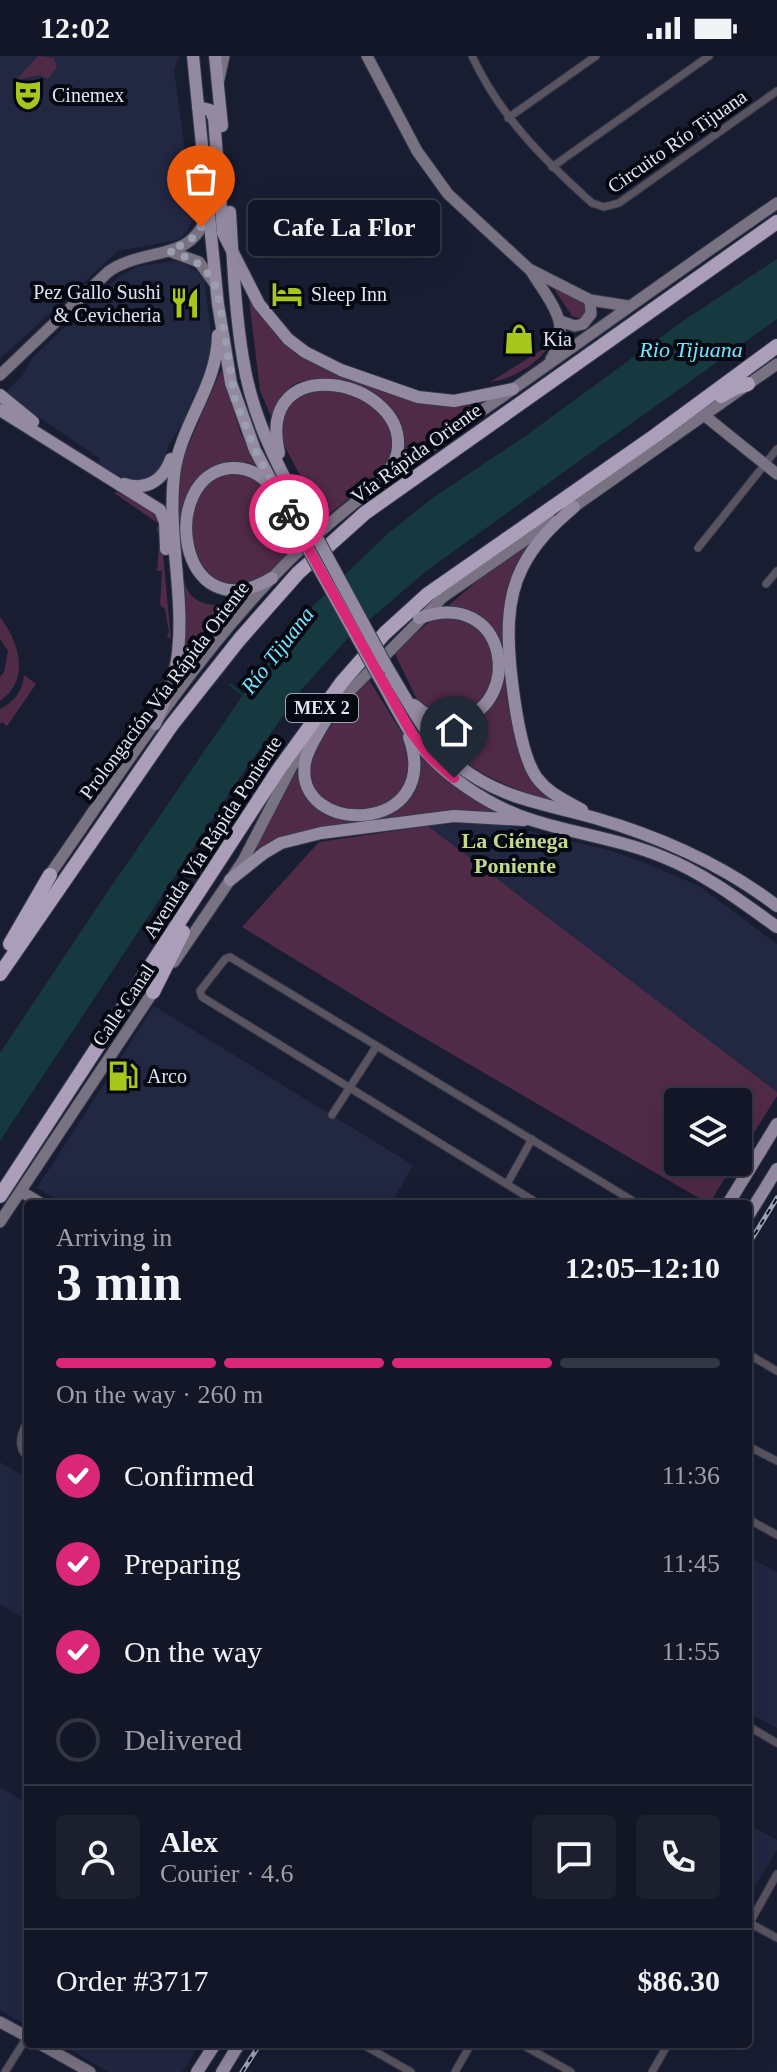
<!DOCTYPE html>
<meta charset="utf-8">
<style>
body{margin:0;font-family:"Times New Roman",serif;background:#1c1f2e;color:#f1f3f6;height:100vh;display:flex;flex-direction:column;font-size:30px;white-space:nowrap}
*{box-sizing:border-box;margin:0}
p{font-size:26px;color:#9d9fa7}
.icon{flex:none;width:44px;height:44px;fill:none;stroke:currentColor;stroke-width:2;stroke-linecap:round;stroke-linejoin:round}
.map{position:relative;flex:1;overflow:hidden}
.drawer{position:absolute;left:24px;top:1144px;width:728px;height:848px;display:flex;flex-direction:column;background:#131626;border-radius:8px;box-shadow:0 8px 32px #0002,0 0 0 2px #323543}
.drawer>*{flex:none}
.fabs{position:absolute;left:664px;top:1032px;display:grid;gap:16px}
.fabs a{display:grid;place-items:center;width:88px;height:88px;border-radius:8px;background:#131626;box-shadow:0 8px 32px #0002,0 0 0 2px #323543;font-size:40px}
.pin{position:absolute;display:grid;place-items:center;width:68px;height:68px;color:#fff;margin:-82px -34px;border-radius:50% 50% 50% 0;rotate:-45deg;box-shadow:0 0 8px #0007}
.pin .icon{rotate:45deg}
.courier{position:absolute;display:grid;place-items:center;width:80px;height:80px;margin:-40px;border:6px solid #db2777;border-radius:50%;background:#fff;color:#222;box-shadow:0 2px 10px #0007}
.bubble{position:absolute;height:56px;border-radius:8px;background:#131626;box-shadow:0 8px 32px #0002,0 0 0 2px #323543;font-size:26px;font-weight:600;line-height:56px;text-align:center}
.overview em{font-style:normal;font-weight:600}
.overview div{display:flex;flex-direction:column-reverse}
.overview{display:flex;align-items:center;justify-content:space-between;height:136px;padding:0 32px}
h1{font-size:52px;font-weight:600;line-height:60px}
.bar{display:grid;grid-template-columns:repeat(4,1fr);gap:12px 8px;align-content:center;height:96px;padding:0 32px}
.bar i{height:10px;border-radius:6px;background:#323543}
.bar .active{background:#db2777}
.bar p{grid-column:span 4}
.line{display:flex;align-items:center;gap:20px;padding:0 32px;border-top:2px solid #323543}
.line div{flex:1}
.round{display:grid;place-items:center;flex:none;width:84px;height:84px;border-radius:8px;background:#1c1f2e}
ol{padding:0 32px;list-style:none}
li{display:flex;align-items:center;gap:24px;height:88px}
li p{margin-inline-start:auto}
li .icon{padding:8px;border-radius:50%;background:#db2777;color:#fff;stroke-width:4}
li:last-child{color:#9d9fa7}
li i{width:44px;height:44px;border:4px solid #323543;border-radius:50%}
.status{display:flex;justify-content:space-between;align-items:center;height:56px;padding:0 40px;background:#131626;direction:ltr}
.status svg{height:22px;fill:currentColor}
.map>svg:first-child{display:block}
</style>
<div class="status"><b>12:02</b><svg viewBox="0 0 49 12"><path d="M0 12V9h3v3zM5 12V6h3v6zM10 12V3h3v9zM15 12V0h3v12zM26 1h20v11H26zM47 4h2v5h-2z"/></svg></div>
<div class="map">
<svg width="777" height="2016" viewBox="0 0 777 2016">
<rect width="100%" height="100%" fill="#191d32"/>
<!-- built -->
<g fill="#222742">
<path d="M0,0H180L174,13L194,162L185,178L177,184L118,195L0,303Z"/>
<path d="M174,205L184,207L196,215L204,224L213,291L203,332L168,391L163,408L152,421L129,425L100,409L99,402L4,338L24,317L31,303L118,221L138,210Z"/>
<path d="M468,767L500,768L609,794L648,808L699,830L777,888V1036L428,770Z"/>
<path d="M154,950L413,1109L391,1148H63L37,1132Z"/>
<path d="M0,1406L28,1423V1565L0,1548Z"/>
<path d="M748,1501L777,1516V1672L748,1657Z"/>
<path d="M0,1731L28,1748V1970L0,1954Z"/>
<path d="M748,1768L777,1784V1794L748,1843Z"/>
<path d="M60,1988H200L182,2016H109Z"/>
</g>
<!-- green -->
<g fill="#502b48">
<path d="M38,0L54,2L57,11L48,23L40,19L16,24Z"/>
<path d="M247,226L253,241L317,305L431,346L462,351L492,341L399,407C404,393 406,372 396,358C380,337 317,313 293,329C282,337 277,349 271,360L260,335Z"/>
<path d="M552,230L586,247L587,253L585,259L578,262L572,260Z"/>
<path d="M555,272C553,300 516,323 490,326L545,292L549,274Z"/>
<path d="M221,314L241,378L259,411C241,399 205,409 193,428C185,443 186,460 185,476C184,488 181,502 182,514C185,554 219,554 247,542L179,621C178,550 172,475 182,404Z"/>
<path d="M323,329C333,332 344,334 354,338C388,351 403,386 382,416L323,463L275,372L286,348Z"/>
<path d="M244,415L265,429L294,491C269,517 263,528 225,531L202,515L188,475V455L209,422Z"/>
<path d="M117,436L157,457L160,467L171,583L167,580L169,576L165,553L160,549L162,515H157L160,477L156,474L159,468L114,437Z"/>
<path d="M530,488L504,558L524,709L570,752C518,734 460,718 430,668C417,645 406,620 394,596L489,515Z"/>
<path d="M0,561C19,586 31,624 0,645V621L4,616L8,595L0,583Z"/>
<path d="M24,619L36,628L7,670L2,666L0,668V653C14,646 23,635 24,619Z"/>
<path d="M368,622L400,674L422,700L495,756C460,753 425,758 391,762C342,768 297,774 253,795L298,713Z"/>
<path d="M428,770L777,1036V1040L738,1102V1046H678V1106H735L709,1148L402,969L242,871L319,786Z"/>
</g>
<!-- water -->
<path fill="#163940" d="M777,203V263L426,515L347,583L302,633L245,714L0,1085V997L106,838L243,639L311,552L387,478L434,441L524,381L680,267Z"/>
<g fill="none" stroke-linecap="round" stroke-linejoin="round">
<!-- stream -->
<path stroke="#163940" stroke-width="2" d="M230,628L244,640"/>
<!-- street casing -->
<g stroke="#35394d" stroke-width="9">
<g id="street">
<path d="M472,0C500,60 543,103 592,147L604,151L619,147L777,35"/>
<path d="M508,62L596,0"/>
<path d="M552,111L709,0"/>
<path d="M698,492L777,393"/>
<path d="M766,528L777,515"/>
<path d="M332,1059L376,991"/>
<path d="M507,1128L532,1083"/>
<path d="M539,1148L202,941L200,935L225,903L230,901L638,1148"/>
<path d="M677,1148L678,1146"/>
<path d="M748,1298L777,1315"/>
<path d="M28,1363C22,1376 15,1391 28,1401"/>
<path d="M748,1390L777,1405"/>
<path d="M748,1463L777,1479"/>
<path d="M748,1670L777,1687"/>
<path d="M748,1866L777,1882"/>
<path d="M748,1870L777,1818"/>
<path d="M362,1988L411,2016"/>
<path d="M521,1988L571,2016"/>
<path d="M5,2016L27,1981"/>
<path d="M455,2016L471,1988"/>
<path d="M652,2016L668,1988"/>
</g>
</g>
<!-- secondary casing -->
<g stroke="#35394d" stroke-width="13">
<g id="secondary">
<path d="M367,0L417,95L448,138L529,213L590,244L628,250"/>
<path d="M219,23L224,0"/>
<path d="M169,195L199,206L215,228"/>
<path d="M531,215C549,245 574,268 551,303"/>
<path d="M560,265L575,270L583,268L591,258L590,244"/>
<path d="M0,319L108,216C135,196 176,201 194,181C202,174 205,163 209,154"/>
<path d="M705,360L777,418"/>
<path d="M568,455L777,308"/>
<path d="M46,824C117,722 185,614 271,523C339,450 427,393 509,336C599,273 687,209 777,147"/>
<path d="M174,906L243,805L292,710L346,639L443,541L553,465"/>
<path d="M22,1136L42,1148"/>
<path d="M0,1166L157,930"/>
<path d="M0,1966L28,1981"/>
<path d="M40,1988L90,2016"/>
</g>
</g>
<!-- primary casing -->
<g stroke="#35394d" stroke-width="14">
<g id="primary">
<path d="M193,0L218,248L231,327L255,394L291,462"/>
<path d="M215,0L222,70"/>
<path d="M198,51L210,54L214,62L223,177L259,248L288,283L305,296L341,314L418,341L454,345L513,333"/>
<path d="M230,156C233,205 235,255 243,303C251,356 275,406 301,452"/>
<path d="M0,339L33,366"/>
<path d="M0,354L160,454L165,466L166,493"/>
<path d="M279,397C255,293 402,322 398,390C398,405 387,417 379,429"/>
<path d="M124,428C146,435 163,425 171,403"/>
<path d="M270,429C260,418 247,411 231,412C158,418 176,579 272,522"/>
<path d="M574,451C553,469 535,486 522,512C514,528 510,547 509,565C507,600 517,695 537,722C549,738 565,744 582,754"/>
<path d="M387,611C407,644 425,680 454,706C498,743 543,747 595,762C661,781 722,808 777,850"/>
<path d="M379,621C390,640 400,661 412,679C440,718 489,751 535,765C577,778 622,784 663,801C704,817 742,846 777,871"/>
<path d="M414,649C427,661 441,667 459,663C523,650 510,530 419,562"/>
<path d="M324,667C317,680 307,693 305,707C293,781 444,780 409,681"/>
<path d="M155,668C163,648 173,627 177,604C186,543 167,480 174,419C180,368 217,332 218,279"/>
<path d="M230,824L264,797L281,787L321,777L454,760L524,764"/>
<path d="M728,1148L777,1068"/>
<path d="M748,1160L777,1113"/>
<path d="M197,2016L215,1988"/>
<path d="M222,2016L239,1988"/>
</g>
</g>
<!-- highway casing -->
<g stroke="#35394d" stroke-width="16">
<g id="highway">
<path d="M721,340L735,332L748,328"/>
<path d="M10,888L50,819"/>
<path d="M0,918L171,670L239,584L298,517L365,457L777,166"/>
<path d="M153,936L183,876"/>
<path d="M0,1140L279,713L342,626L385,577L428,538L656,379L777,290"/>
</g>
</g>
<!-- street -->
<use href="#street" stroke="#59545f" stroke-width="7"/>
<!-- secondary -->
<use href="#secondary" stroke="#797283" stroke-width="11"/>
<!-- primary -->
<use href="#primary" stroke="#9389a0" stroke-width="12"/>
<!-- highway -->
<use href="#highway" stroke="#aa9eb9" stroke-width="14"/>
<!-- rail casing -->
<g stroke="#9fa3b4" stroke-width="5">
<g id="rail">
<path d="M748,1189L777,1142"/>
<path d="M242,2016L260,1988"/>
</g>
</g>
<!-- rail -->
<use href="#rail" stroke="#060811" stroke-width="2" stroke-dasharray="6" stroke-linecap="butt"/>
<!-- primary-bridge casing -->
<g stroke="#35394d" stroke-width="14" stroke-linecap="butt">
<g id="primary-bridge">
<path d="M301,452L387,611"/>
<path d="M291,462L379,621"/>
</g>
</g>
<!-- primary-bridge -->
<use href="#primary-bridge" stroke="#9389a0" stroke-width="12"/>
</g>
<g fill="none" stroke-linecap="round" stroke-linejoin="round">
<!-- done -->
<path stroke="#9a9eaf" stroke-width="8" stroke-dasharray="0 14.4" d="M201,171L190,185L169,195C195,204 204,207 217,233L235,343L255,394L289,458"/>
<!-- route -->
<path stroke="#db2777" stroke-width="10" d="M289,458L411,676L429,700L454,722"/>
</g>
<!-- icons -->
<defs>
<g id="theatre-bare" transform="scale(2.4)"><path d="M-5-5.5Q0-4 5-5.5V0Q5 5 0 6Q-5 5-5 0ZM-3.3-2.5H-1v1.5H-3.3ZM1-2.5H3.3v1.5H1ZM-2.8 1Q0 5.5 2.8 1Z" fill="#a8c71c" stroke="#060811" stroke-width="2.5" paint-order="stroke"/></g>
<g id="hotel-bare" transform="scale(2.4)"><path d="M-6-4.5h1.5V1H6V5H4.5V3h-9V5H-6ZM-4 0a1.8 1.8 0 1 1 3.6 0ZM.5 0V-2.5h3Q6-2.5 6 0Z" fill="#a8c71c" stroke="#060811" stroke-width="2.5" paint-order="stroke"/></g>
<g id="restaurant-bare" transform="scale(2.4)"><path d="M-5-6h1v4h1v-4h1v4h1v-4h1v5L-1.5 .5V6h-2V.5L-5-1ZM5-6V6H3V1.5H1.5Q1.5-4 5-6Z" fill="#a8c71c" stroke="#060811" stroke-width="2.5" paint-order="stroke"/></g>
<g id="shop-bare" transform="scale(2.4)"><path d="M-5-2.5h2.3a2.7 3.5 0 0 1 5.4 0H5L5.5 6h-11ZM-1.5-2.5h3a1.5 2.3 0 0 0-3 0Z" fill="#a8c71c" stroke="#060811" stroke-width="2.5" paint-order="stroke"/></g>
<g id="fuel-bare" transform="scale(2.4)"><path d="M-5.5-6h7V0h2V4h1.3V-2.5L3-4.5l.8-.8L6-3V5H2.5V1h-1V6h-7ZM-4.2-4.7v3.2H.2V-4.7Z" fill="#a8c71c" stroke="#060811" stroke-width="2.5" paint-order="stroke"/></g>
</defs>
<g fill-rule="evenodd">
<use href="#theatre-bare" x="28" y="39"/>
<use href="#hotel-bare" x="287" y="238"/>
<use href="#restaurant-bare" x="185" y="247"/>
<use href="#shop-bare" x="519" y="283"/>
<use href="#fuel-bare" x="123" y="1020"/>
</g>
<g text-anchor="middle" stroke-width="8" stroke-linejoin="round" paint-order="stroke">
<!-- shield labels -->
<rect fill="#060811" stroke="#9fa2af" stroke-width="2" x="286" y="638" width="72" height="28" rx="6"/>
<g font-size="18" font-weight="bold" fill="#e0e4f3">
<text x="322" y="658">MEX 2</text>
</g>
<!-- poi labels -->
<g font-size="20" fill="#e0e4f3" stroke="#060811" text-anchor="start">
<text x="52" y="46">Cinemex</text>
<text x="161" y="243" text-anchor="end">Pez Gallo Sushi<tspan x="161" dy="23">&amp; Cevicheria</tspan></text>
<text x="311" y="245">Sleep Inn</text>
<text x="543" y="290">Kia</text>
<text x="147" y="1027">Arco</text>
</g>
<!-- street labels -->
<g font-size="20" fill="#e0e4f3" stroke="#060811">
<text transform="translate(677 85) rotate(-35)" y="7">Circuito Río Tijuana</text>
<text transform="translate(416 397) rotate(-36)" y="7">Vía Rápida Oriente</text>
<text transform="translate(164 634) rotate(-53)" y="7">Prolongación Vía Rápida Oriente</text>
<text transform="translate(212 781) rotate(-57)" y="7">Avenida Vía Rápida Poniente</text>
<text transform="translate(123 949) rotate(-56)" y="7">Calle Canal</text>
</g>
<!-- water labels -->
<g font-size="22" font-style="italic" fill="#73e4fb" stroke="#060811">
<text x="691" y="301">Rio Tijuana</text>
<text transform="translate(277 594) rotate(-52)" y="8">Río Tijuana</text>
</g>
<!-- neighbourhood labels -->
<g font-size="22" font-weight="bold" fill="#c5d98e" stroke="#060811">
<text x="515" y="792">La Ciénega<tspan x="515" dy="25">Poniente</tspan></text>
</g>
</g>
</svg>
<div class="fabs">
<a><svg class="icon" aria-label="layers" viewBox="0 0 24 24"><path d="M12 4l9 5-9 5-9-5zM3 14l9 5 9-5"/></svg></a>
</div>
<div class="pin" style="left:201px;top:171px;background:#ea580c"><svg class="icon" aria-label="bag" viewBox="0 0 24 24"><path d="M5 8h14l-1 12H6zM9 8a3 3 0 0 1 6 0"/></svg></div>
<div class="pin" style="left:454px;top:722px;background:#1f2937"><svg class="icon" aria-label="home" viewBox="0 0 24 24"><path d="M3 11l9-7 9 7M6 9v11h12V9"/></svg></div>
<div class="courier" style="left:289px;top:458px"><svg class="icon" aria-label="bike" viewBox="0 0 24 24"><circle cx="6" cy="16" r="4"/><circle cx="18" cy="16" r="4"/><path d="M6 16l4-8h5l3 8M10 8l3 8H6M13 5h3"/></svg></div>
<div class="bubble" style="left:248px;top:144px;width:192px">Cafe La Flor</div>
<section class="drawer">
<div class="overview"><div><h1>3 min</h1><p>Arriving in</p></div><em>12:05–12:10</em></div>
<div class="bar"><i class="active"></i><i class="active"></i><i class="active"></i><i></i><p>On the way · 260 m</p></div>
<ol>
<li><svg class="icon" aria-label="check" viewBox="0 0 24 24"><path d="M5 12l5 5 9-10"/></svg>Confirmed<p>11:36</p></li>
<li><svg class="icon" aria-label="check" viewBox="0 0 24 24"><path d="M5 12l5 5 9-10"/></svg>Preparing<p>11:45</p></li>
<li><svg class="icon" aria-label="check" viewBox="0 0 24 24"><path d="M5 12l5 5 9-10"/></svg>On the way<p>11:55</p></li>
<li><i></i>Delivered</li>
</ol>
<div class="line" style="height:144px"><a class="round"><svg class="icon" aria-label="person" viewBox="0 0 24 24"><circle cx="12" cy="8" r="4"/><path d="M4 21q1-7 8-7t8 7"/></svg></a><div><b>Alex</b><p>Courier · 4.6</p></div><a class="round"><svg class="icon" aria-label="chat" viewBox="0 0 24 24"><path d="M4 5h16v11H9l-5 4z"/></svg></a><a class="round"><svg class="icon" aria-label="phone" viewBox="0 0 24 24"><path d="M5 4h4l2 5-3 2q2 4 5 5l2-3 5 2v4C11 20 4 13 5 4z"/></svg></a></div>
<div class="line" style="height:104px"><div>Order #3717</div><b>$86.30</b></div>
</section>
</div>
